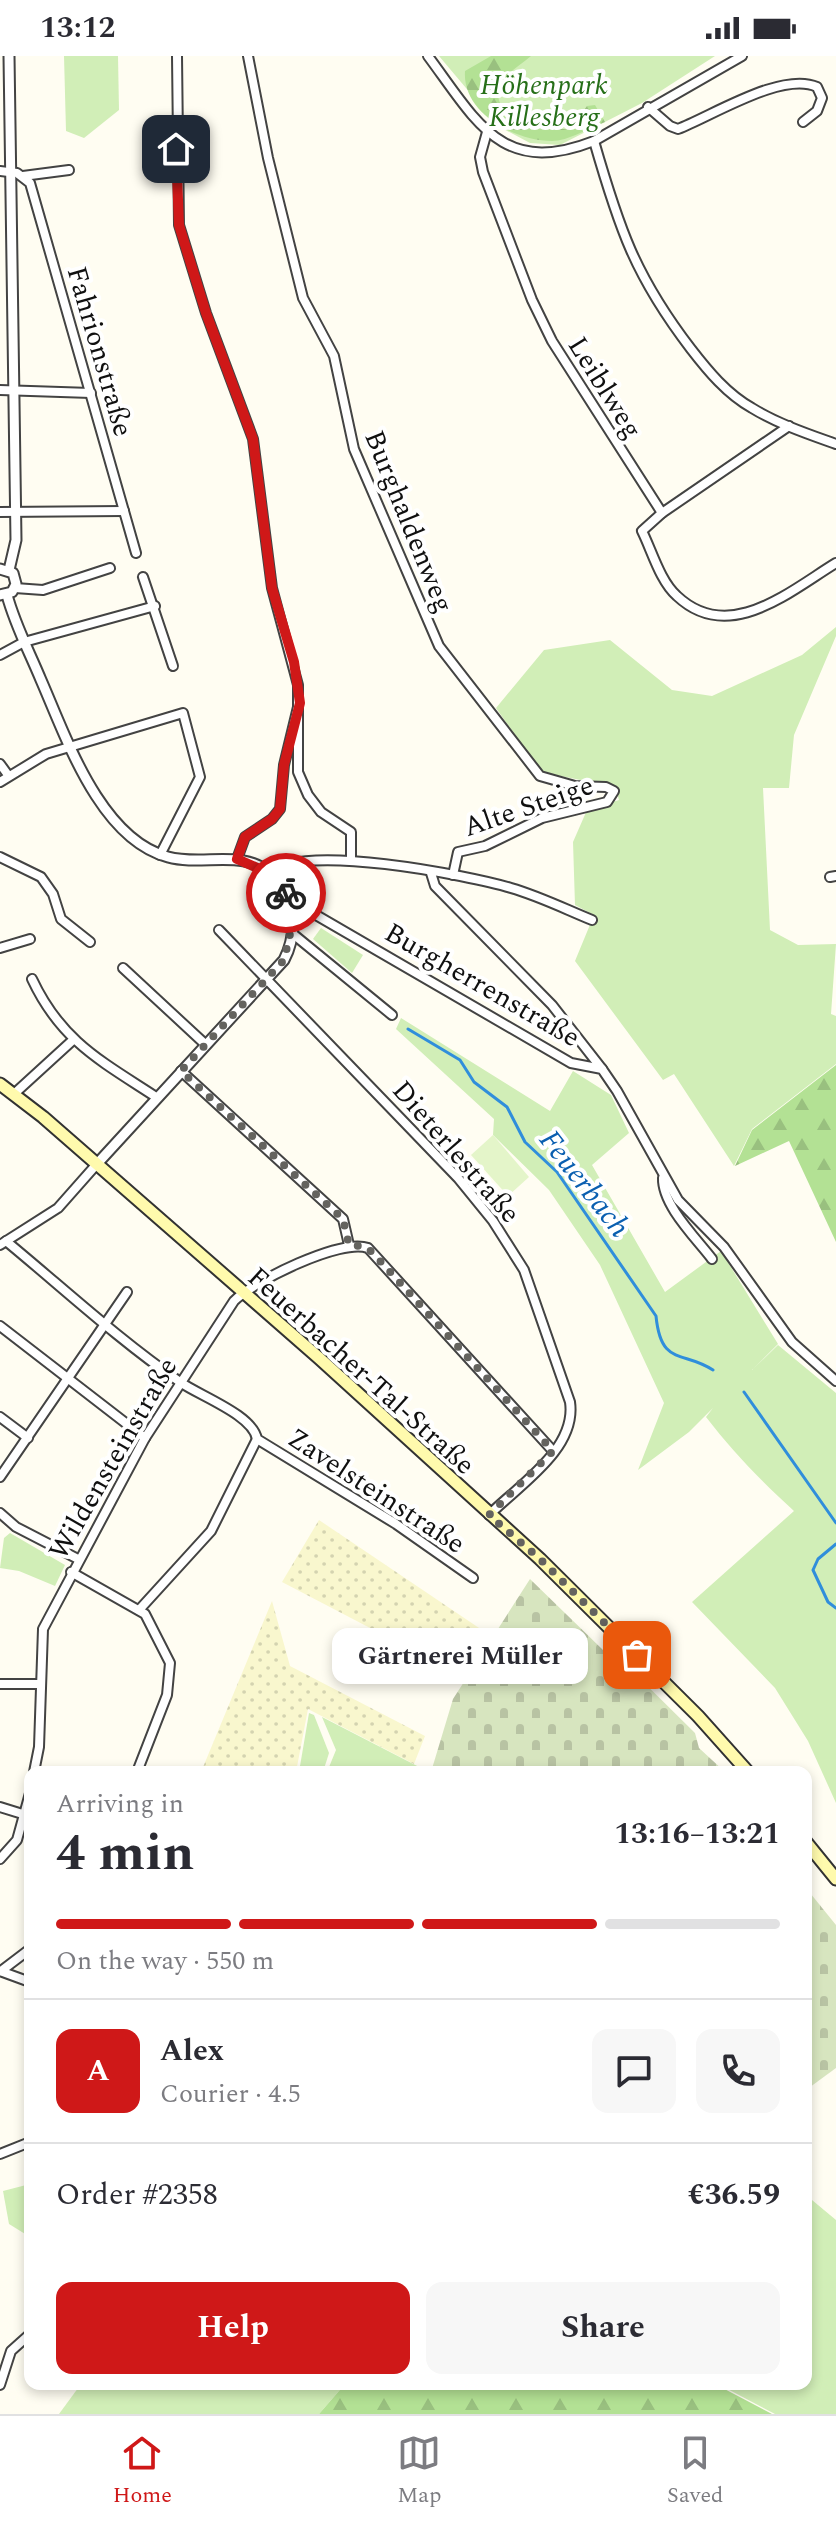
<!DOCTYPE html>
<meta charset="utf-8">
<style>
body{margin:0;font-family:Spectral,serif;background:#f7f7f7;color:#2b2b33;height:100vh;display:flex;flex-direction:column;font-size:30px;white-space:nowrap}
*{box-sizing:border-box;margin:0}
p{font-size:26px;color:#7c7c81}
.icon{flex:none;width:44px;height:44px;fill:none;stroke:currentColor;stroke-width:2;stroke-linecap:round;stroke-linejoin:round}
.map{position:relative;flex:1;overflow:hidden}
.details{position:absolute;left:24px;top:1710px;width:788px;height:624px;display:flex;flex-direction:column;background:#fff;border-radius:16px;box-shadow:0 4px 12px #0003}
.details>*{flex:none}
.pin{position:absolute;display:grid;place-items:center;width:68px;height:68px;color:#fff;margin:-34px;border-radius:16px;box-shadow:0 4px 12px #0006}
.courier{position:absolute;display:grid;place-items:center;width:80px;height:80px;margin:-40px;border:6px solid #cf1818;border-radius:50%;background:#fff;color:#222;box-shadow:0 2px 10px #0007}
.bubble{position:absolute;height:56px;border-radius:16px;background:#fff;box-shadow:0 4px 12px #0003;font-size:26px;font-weight:700;line-height:56px;text-align:center}
.headline em{font-style:normal;font-weight:700}
.headline div{display:flex;flex-direction:column-reverse}
.headline{display:flex;align-items:center;justify-content:space-between;height:136px;padding:0 32px}
h1{font-size:52px;font-weight:700;line-height:60px}
.bar{display:grid;grid-template-columns:repeat(4,1fr);gap:12px 8px;align-content:center;height:96px;padding:0 32px}
.bar i{height:10px;border-radius:6px;background:#e1e1e2}
.bar .current{background:#cf1818}
.bar p{grid-column:span 4}
.line{display:flex;align-items:center;gap:20px;padding:0 32px;border-top:2px solid #e1e1e2}
.line div{flex:1}
.round{display:grid;place-items:center;flex:none;width:84px;height:84px;border-radius:16px;background:#f7f7f7}
.action{display:flex;gap:16px;margin-top:auto;padding:16px 32px}
.action a{flex:1;height:92px;border-radius:16px;background:#cf1818;color:#fff;font-size:32px;font-weight:700;line-height:92px;text-align:center}
.action a+a{background:#f7f7f7;color:#2b2b33}
.status{display:flex;justify-content:space-between;align-items:center;height:56px;padding:0 40px;background:#fff;direction:ltr}
.status svg{height:22px;fill:currentColor}
.menu{display:flex;justify-content:space-around;align-items:center;height:112px;border-top:2px solid #e1e1e2;background:#fff;font-size:22px;color:#7c7c81}
.menu a{display:grid;justify-items:center;gap:4px}
.menu .current{color:#cf1818}
.map>svg:first-child{display:block}
</style>
<div class="status"><b>13:12</b><svg viewBox="0 0 49 12"><path d="M0 12V9h3v3zM5 12V6h3v6zM10 12V3h3v9zM15 12V0h3v12zM26 1h20v11H26zM47 4h2v5h-2z"/></svg></div>
<div class="map">
<svg width="836" height="2358" viewBox="0 0 836 2358">
<defs>
<pattern id="farmland-dots" width="8" height="8" patternUnits="userSpaceOnUse" patternTransform="scale(2)"><rect width="8" height="8" fill="#f9f7ce"/><path d="M2 2h.1M6 6h.1" fill="none" stroke="#d4d3b0" stroke-width="1.8" stroke-linecap="round"/></pattern>
<pattern id="forest-firs" width="22" height="20" patternUnits="userSpaceOnUse" patternTransform="scale(2)"><rect width="22" height="20" fill="#b3e194"/><path d="M5 1l3.5 6h-7zM16 11l3.5 6h-7z" fill="#99c07f"/></pattern>
<pattern id="cemetery-stones" width="16" height="16" patternUnits="userSpaceOnUse" patternTransform="scale(2)"><rect width="16" height="16" fill="#d7e5bf"/><path d="M2 7V4a2 2 0 0 1 4 0v3zM10 15v-3a2 2 0 0 1 4 0v3z" fill="#b8c3a3"/></pattern>
</defs>
<rect width="100%" height="100%" fill="#fffdf2"/>
<!-- farmland -->
<g fill="url(#farmland-dots)">
<path d="M319,1464L488,1578L462,1620L282,1526Z"/>
<path d="M272,1545L290,1610L425,1680L414,1708L308,1653L296,1716H201Z"/>
</g>
<!-- green -->
<g fill="#d1eeb7">
<path d="M64,0H118L119,54L84,82L66,75Z"/>
<path d="M439,0H715L642,47L560,89L530,87L498,70Z"/>
<path d="M836,571V580L794,679L789,732H763L770,874L798,889L836,888L831,958L836,960V1008L752,1073L734,1110L674,1018L663,1024L575,905L594,859L575,849L573,786L587,754L619,744L615,731L541,716L496,652L544,594L610,584L672,634L712,640L802,599Z"/>
<path d="M321,872L363,899L352,917L313,883Z"/>
<path d="M401,962L550,1055L573,1015L611,1039L629,1077L592,1109L665,1236L721,1195L778,1288L752,1314L778,1289L836,1337V1747L808,1685L775,1632L692,1546L794,1455C761,1425 733,1396 706,1361L713,1352L689,1376L638,1414L664,1347L600,1209L549,1134L493,1079L494,1063L396,973Z"/>
<path d="M10,1477L65,1509L55,1530L19,1515L0,1512L4,1482Z"/>
<path d="M309,1657L314,1659L329,1697L323,1716H299Z"/>
<path d="M322,1661L423,1713L422,1716H327L336,1694Z"/>
<path d="M30,2128V2181L9,2168L3,2135Z"/>
<path d="M806,2139L836,2164V2358H775L718,2328H806Z"/>
<path d="M81,2328H345L319,2358H59Z"/>
</g>
<!-- forest -->
<g fill="url(#forest-firs)">
<path d="M491,0H531C523,7 514,12 507,20C474,61 544,70 570,74L587,50L595,49L605,66C589,72 568,85 552,85C515,85 462,57 465,15Z"/>
<path d="M836,1009V1186L789,1085L735,1110L752,1074Z"/>
<path d="M345,2328H407L414,2331L421,2328H715L772,2358H319Z"/>
</g>
<!-- cemetery -->
<g fill="url(#cemetery-stones)">
<path d="M530,1523L603,1594H611L695,1677L699,1692L725,1716H431L453,1643Z"/>
<path d="M806,1832L836,1869V2012L806,2034Z"/>
</g>
<!-- pitch -->
<path fill="#e4f5c9" d="M493,1079L529,1121L508,1140L471,1099Z"/>
<g fill="none" stroke-linecap="round" stroke-linejoin="round">
<!-- stream -->
<g stroke="#308edb" stroke-width="3">
<path d="M408,973L460,1004L474,1026L507,1051L525,1086L557,1116L656,1260C661,1311 683,1294 713,1314"/>
<path d="M744,1336L836,1467"/>
<path d="M836,1488L818,1503L813,1514L828,1546L836,1552"/>
</g>
<!-- minor casing -->
<g stroke="#434343" stroke-width="12">
<g id="minor">
<path d="M177,0L179,169L206,257L253,383L272,532L298,629V716L308,739L321,756L351,776V803"/>
<path d="M248,0L268,102L303,242L334,300L354,393L439,590L540,720L575,730L606,731L614,735L607,746L542,762L485,790L458,796L453,819"/>
<path d="M428,0C477,66 502,121 594,85L742,0"/>
<path d="M648,51L670,70L678,73C712,60 782,15 817,31L822,42L817,55L803,66"/>
<path d="M487,76L480,101L483,116L532,244L552,285L662,457L789,370"/>
<path d="M594,85C619,172 635,220 691,293C708,315 727,338 752,352C778,368 808,378 836,388"/>
<path d="M0,115L17,117L30,127L136,497"/>
<path d="M23,120L69,114"/>
<path d="M0,334L91,337"/>
<path d="M0,456L124,455"/>
<path d="M662,457L642,475C652,495 660,525 677,540C729,589 790,535 836,507"/>
<path d="M143,521L173,610"/>
<path d="M15,532L43,534L110,512"/>
<path d="M0,599L24,586L155,550"/>
<path d="M0,708L8,719"/>
<path d="M0,726L46,698L183,657L200,721L160,799"/>
<path d="M0,801L41,821L53,838L61,863L90,886"/>
<path d="M237,803L245,781L272,763L280,753L284,709L298,651"/>
<path d="M431,817L435,830L552,949L602,1013"/>
<path d="M271,818C295,785 472,820 511,832C539,840 565,853 592,864"/>
<path d="M830,821L836,820"/>
<path d="M292,856L316,859L571,1007L602,1013L617,1035L678,1144L724,1191L792,1286L836,1325"/>
<path d="M219,874L458,1122L493,1165L524,1214L570,1346C577,1393 519,1429 489,1459"/>
<path d="M293,878L392,959"/>
<path d="M0,892L30,883"/>
<path d="M123,912L205,988"/>
<path d="M32,923C61,985 101,1005 156,1041"/>
<path d="M181,1015L343,1163L349,1189"/>
<path d="M15,1037L73,984"/>
<path d="M663,1122C662,1149 696,1182 712,1203"/>
<path d="M6,1185C63,1232 119,1284 180,1326C200,1340 253,1359 257,1383L396,1468L473,1522"/>
<path d="M0,1189L58,1152L96,1109"/>
<path d="M0,1270L145,1382"/>
<path d="M0,1361L28,1382"/>
<path d="M0,1421L127,1236"/>
<path d="M0,1457L16,1471L78,1503"/>
<path d="M71,1516L145,1558L170,1607L167,1639L137,1716"/>
<path d="M139,1554L211,1475L257,1383"/>
<path d="M0,1628H39"/>
<path d="M34,1716L39,1691L43,1573L145,1382L234,1245C254,1225 341,1182 368,1192L553,1395"/>
<path d="M0,1751L29,1760"/>
<path d="M0,1803L17,1784L30,1737"/>
<path d="M0,1915L30,1926"/>
<path d="M1,1915L30,1893"/>
<path d="M0,2098L30,2086"/>
<path d="M0,2329L11,2295L30,2278"/>
</g>
</g>
<!-- tertiary casing -->
<g stroke="#434343" stroke-width="13">
<g id="tertiary">
<path d="M9,0L16,484L9,514"/>
<path d="M0,513L13,517L16,528L12,536L0,539"/>
<path d="M7,539C15,569 29,595 41,624C66,681 100,783 168,801C204,811 244,791 273,820C296,842 298,877 284,904L96,1109"/>
</g>
</g>
<!-- secondary casing -->
<g stroke="#323232" stroke-width="15">
<g id="secondary">
<path d="M0,1028L43,1061L319,1302L540,1503L698,1660L748,1716"/>
<path d="M806,1786L836,1823"/>
</g>
</g>
<!-- minor -->
<use href="#minor" stroke="#fff" stroke-width="8"/>
<!-- tertiary -->
<use href="#tertiary" stroke="#fff" stroke-width="9"/>
<!-- secondary -->
<use href="#secondary" stroke="#fffaad" stroke-width="11"/>
</g>
<g fill="none" stroke-linecap="round" stroke-linejoin="round">
<!-- done -->
<path stroke="#64635f" stroke-width="8" stroke-dasharray="0 14.4" d="M286,837L293,865L284,904L181,1015L343,1163L349,1189L363,1190L372,1196L553,1395L489,1459L540,1503L637,1599"/>
<!-- route -->
<path stroke="#cf1818" stroke-width="10" d="M176,93L179,169L206,257L253,383L272,532L294,606L300,647L284,709L280,753L272,763L245,781L237,803L271,818L286,837"/>
</g>
<g text-anchor="middle" stroke-width="8" stroke-linejoin="round" paint-order="stroke">
<!-- park labels -->
<g font-size="28" font-style="italic" fill="#266f18" stroke="#fff">
<text x="544" y="38">Höhenpark<tspan x="544" dy="32">Killesberg</tspan></text>
</g>
<!-- street labels -->
<g font-size="28" fill="#101010" stroke="#fff">
<text transform="translate(101 295) rotate(74)" y="10">Fahrionstraße</text>
<text transform="translate(606 331) rotate(58)" y="10">Leiblweg</text>
<text transform="translate(410 465) rotate(68)" y="10">Burghaldenweg</text>
<text transform="translate(528 749) rotate(-19)" y="10">Alte Steige</text>
<text transform="translate(483 928) rotate(30)" y="10">Burgherrenstraße</text>
<text transform="translate(457 1095) rotate(49)" y="10">Dieterlestraße</text>
<text transform="translate(362 1314) rotate(42)" y="10">Feuerbacher-Tal-Straße</text>
<text transform="translate(112 1402) rotate(-60)" y="10">Wildensteinstraße</text>
<text transform="translate(377 1434) rotate(33)" y="10">Zavelsteinstraße</text>
</g>
<!-- water labels -->
<g font-size="30" font-style="italic" fill="#0a5fb0" stroke="#fff">
<text transform="translate(585 1127) rotate(52)" y="10">Feuerbach</text>
</g>
</g>
</svg>
<div class="pin" style="left:637px;top:1599px;background:#ea580c"><svg class="icon" aria-label="bag" viewBox="0 0 24 24"><path d="M5 8h14l-1 12H6zM9 8a3 3 0 0 1 6 0"/></svg></div>
<div class="pin" style="left:176px;top:93px;background:#1f2937"><svg class="icon" aria-label="home" viewBox="0 0 24 24"><path d="M3 11l9-7 9 7M6 9v11h12V9"/></svg></div>
<div class="courier" style="left:286px;top:837px"><svg class="icon" aria-label="bike" viewBox="0 0 24 24"><circle cx="6" cy="16" r="4"/><circle cx="18" cy="16" r="4"/><path d="M6 16l4-8h5l3 8M10 8l3 8H6M13 5h3"/></svg></div>
<div class="bubble" style="left:332px;top:1572px;width:256px">Gärtnerei Müller</div>
<section class="details">
<div class="headline"><div><h1>4 min</h1><p>Arriving in</p></div><em>13:16–13:21</em></div>
<div class="bar"><i class="current"></i><i class="current"></i><i class="current"></i><i></i><p>On the way · 550 m</p></div>
<div class="line" style="height:144px"><b class="round" style="background:#cf1818;color:#fff">A</b><div><b>Alex</b><p>Courier · 4.5</p></div><a class="round"><svg class="icon" aria-label="chat" viewBox="0 0 24 24"><path d="M4 5h16v11H9l-5 4z"/></svg></a><a class="round"><svg class="icon" aria-label="phone" viewBox="0 0 24 24"><path d="M5 4h4l2 5-3 2q2 4 5 5l2-3 5 2v4C11 20 4 13 5 4z"/></svg></a></div>
<div class="line" style="height:104px"><div>Order #2358</div><b>€36.59</b></div>
<div class="action"><a>Help</a><a>Share</a></div>
</section>
</div>
<nav class="menu">
<a class="current"><svg class="icon" aria-label="home" viewBox="0 0 24 24"><path d="M3 11l9-7 9 7M6 9v11h12V9"/></svg>Home</a>
<a><svg class="icon" aria-label="map" viewBox="0 0 24 24"><path d="M3 6l6-2 6 2 6-2v14l-6 2-6-2-6 2zM9 4v14M15 6v14"/></svg>Map</a>
<a><svg class="icon" aria-label="saved" viewBox="0 0 24 24"><path d="M7 4h10v16l-5-4-5 4z"/></svg>Saved</a>
</nav>
